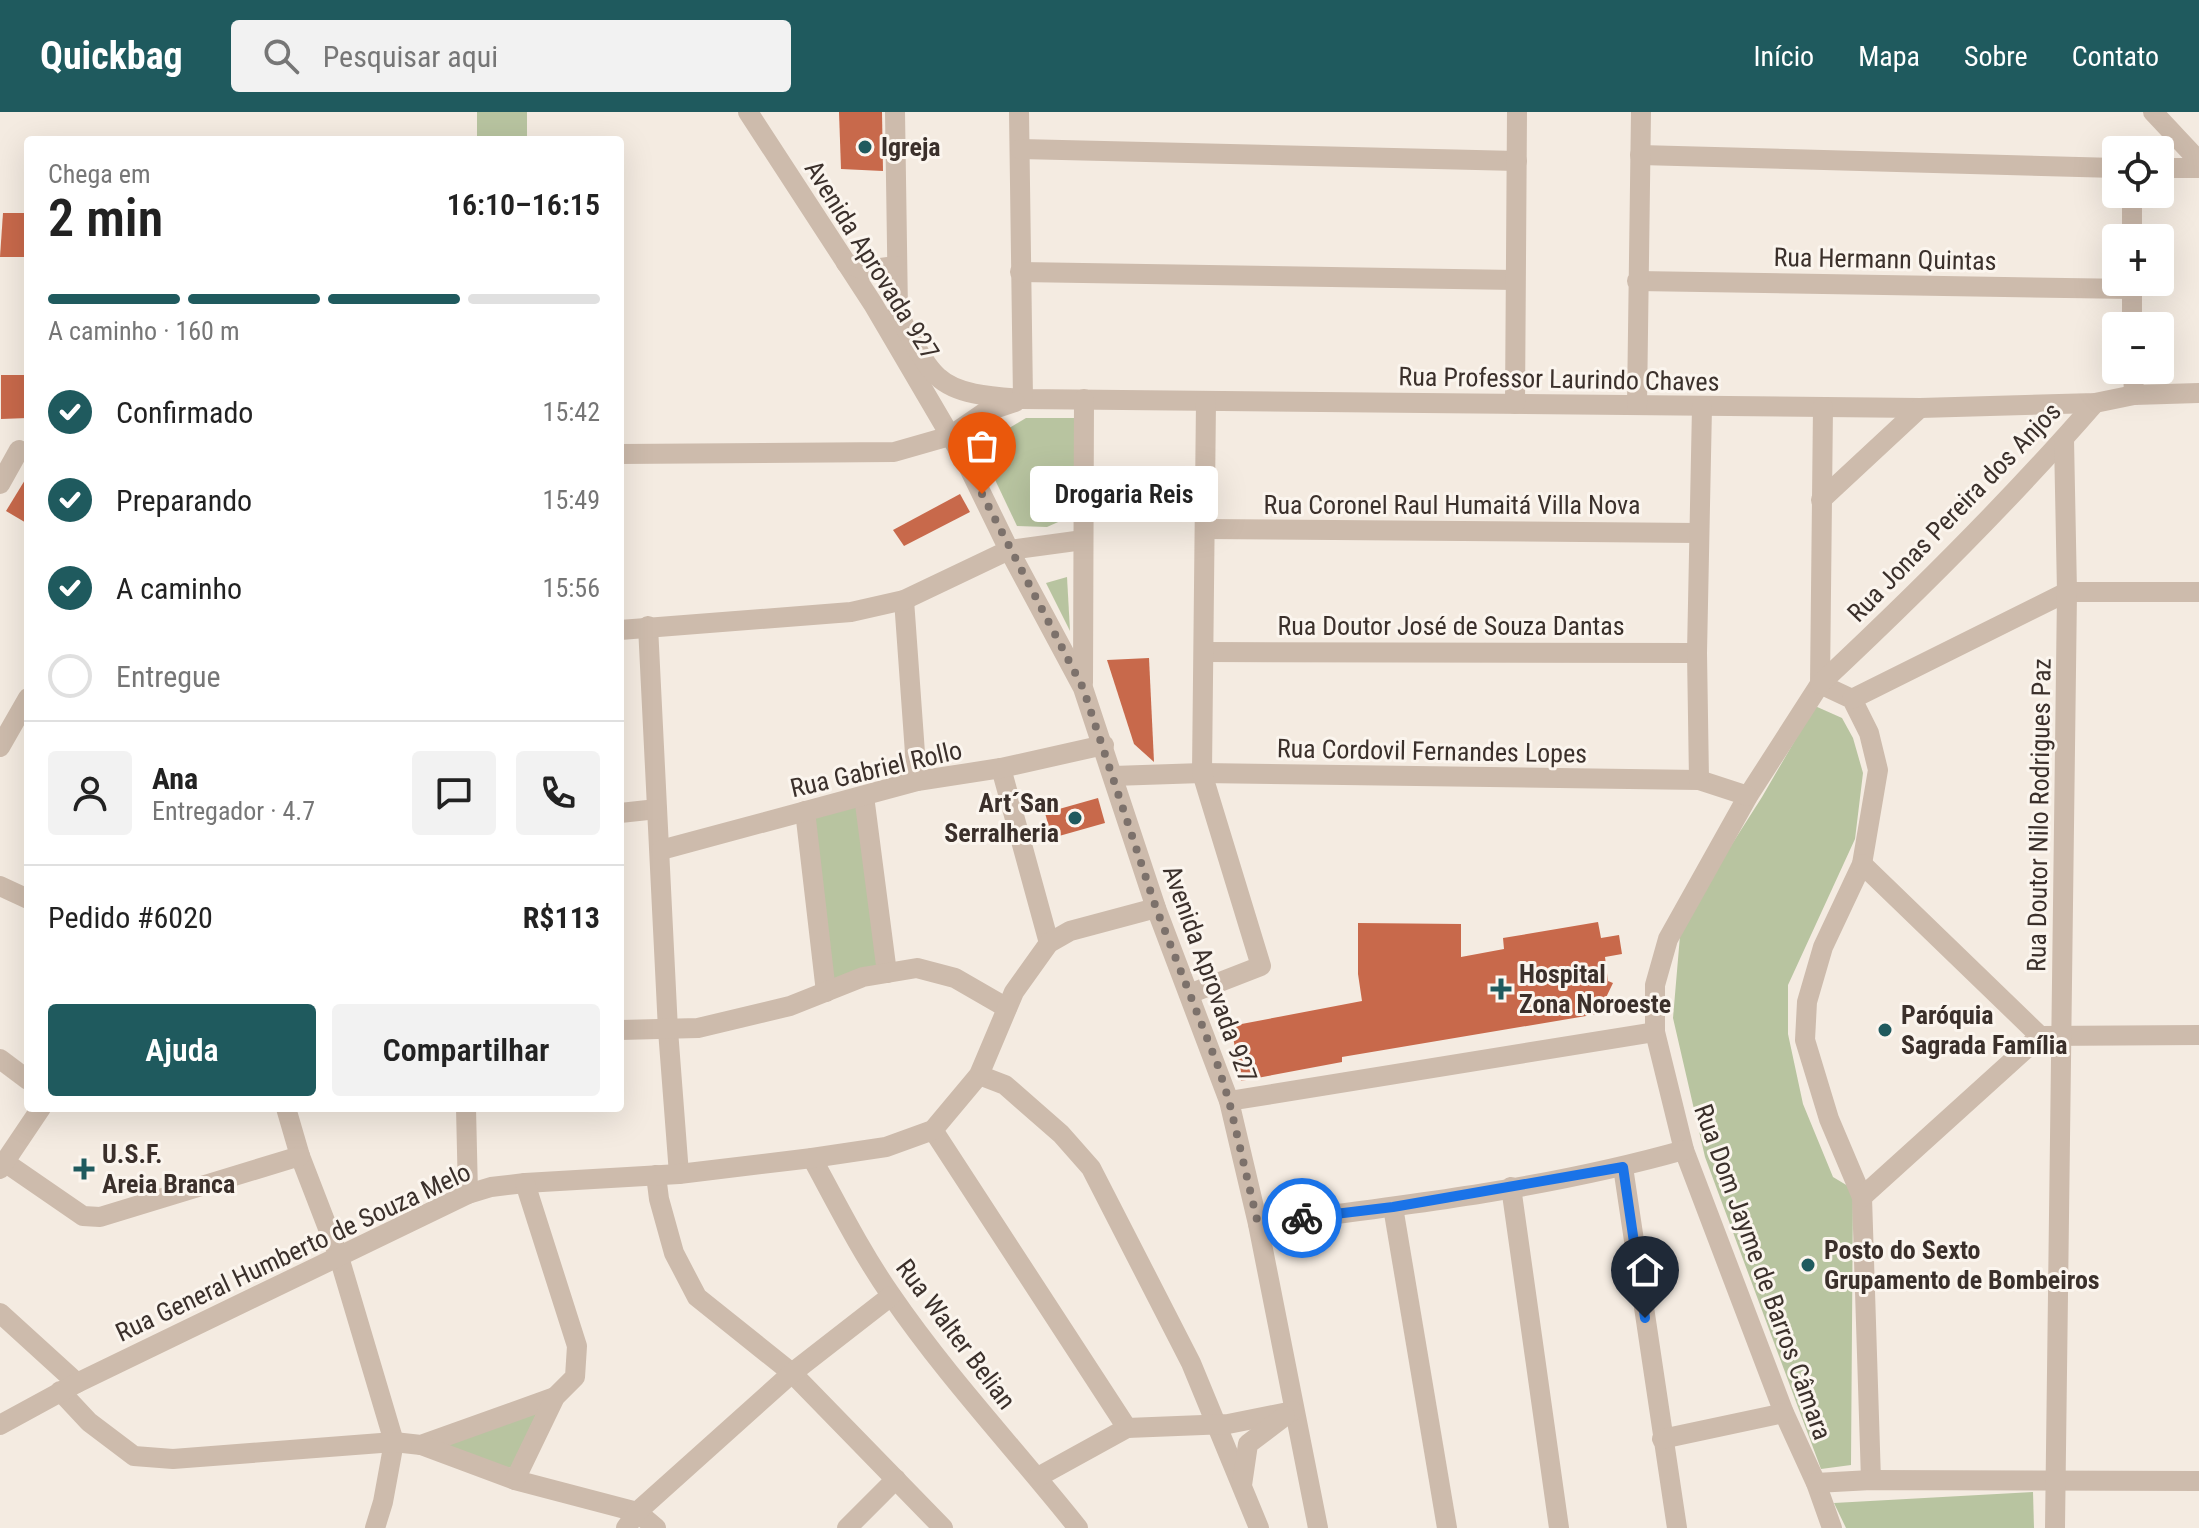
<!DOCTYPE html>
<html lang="pt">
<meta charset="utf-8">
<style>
body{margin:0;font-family:"Roboto Condensed",sans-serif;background:#f2f2f2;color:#222;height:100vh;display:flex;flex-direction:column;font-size:30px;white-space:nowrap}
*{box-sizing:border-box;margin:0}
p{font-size:26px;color:#767676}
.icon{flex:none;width:44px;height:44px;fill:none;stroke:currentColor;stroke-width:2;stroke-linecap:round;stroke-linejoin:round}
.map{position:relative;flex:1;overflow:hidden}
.panel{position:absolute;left:24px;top:24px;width:600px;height:976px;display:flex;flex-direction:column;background:#fff;border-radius:8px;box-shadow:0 8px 32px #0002}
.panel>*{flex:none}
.controls{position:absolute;left:2102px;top:24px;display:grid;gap:16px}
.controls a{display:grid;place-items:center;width:72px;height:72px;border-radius:8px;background:#fff;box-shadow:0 8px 32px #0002;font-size:40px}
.pin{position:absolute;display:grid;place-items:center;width:68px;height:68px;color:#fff;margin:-82px -34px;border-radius:50% 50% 50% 0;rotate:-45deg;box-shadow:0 0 8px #0007}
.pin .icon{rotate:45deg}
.courier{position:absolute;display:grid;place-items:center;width:80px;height:80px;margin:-40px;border:6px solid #1a73e8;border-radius:50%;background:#fff;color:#222;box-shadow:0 2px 10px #0007}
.bubble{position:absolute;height:56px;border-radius:8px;background:#fff;box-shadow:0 8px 32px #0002;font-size:26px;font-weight:600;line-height:56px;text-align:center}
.overview em{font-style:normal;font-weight:600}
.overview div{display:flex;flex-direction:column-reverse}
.overview{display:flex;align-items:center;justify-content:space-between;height:136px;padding:0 24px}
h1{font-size:52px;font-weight:600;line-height:60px}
.bar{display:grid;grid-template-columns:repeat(4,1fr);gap:12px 8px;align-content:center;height:96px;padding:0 24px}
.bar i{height:10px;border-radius:6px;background:#e0e0e0}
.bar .on{background:#1f5a5e}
.bar p{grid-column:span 4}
.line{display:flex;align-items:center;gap:20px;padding:0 24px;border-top:2px solid #e0e0e0}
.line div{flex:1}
.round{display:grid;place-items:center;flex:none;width:84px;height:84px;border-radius:8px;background:#f2f2f2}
ol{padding:0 24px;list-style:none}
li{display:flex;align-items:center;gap:24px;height:88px}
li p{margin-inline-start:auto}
li .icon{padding:8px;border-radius:50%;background:#1f5a5e;color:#fff;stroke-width:4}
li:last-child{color:#767676}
li i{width:44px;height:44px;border:4px solid #e0e0e0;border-radius:50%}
.cta{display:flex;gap:16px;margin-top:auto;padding:16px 24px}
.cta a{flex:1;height:92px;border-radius:8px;background:#1f5a5e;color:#fff;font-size:32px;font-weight:600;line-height:92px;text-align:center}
.cta a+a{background:#f2f2f2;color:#222}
header{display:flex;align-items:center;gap:48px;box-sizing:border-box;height:112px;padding:0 40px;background:#1f5a5e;color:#fff}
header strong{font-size:38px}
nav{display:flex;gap:44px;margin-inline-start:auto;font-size:28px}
.search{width:560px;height:72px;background:#f2f2f2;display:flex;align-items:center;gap:20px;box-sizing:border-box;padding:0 28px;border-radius:8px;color:#767676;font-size:30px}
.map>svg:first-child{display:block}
</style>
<header>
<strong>Quickbag</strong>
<div class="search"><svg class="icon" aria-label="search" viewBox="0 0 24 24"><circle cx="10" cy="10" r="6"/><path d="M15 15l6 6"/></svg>Pesquisar aqui</div>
<nav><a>Início</a><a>Mapa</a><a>Sobre</a><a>Contato</a></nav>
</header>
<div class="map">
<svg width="2199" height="1416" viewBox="0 0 2199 1416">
<rect width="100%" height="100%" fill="#f4ebe1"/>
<!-- green -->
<g fill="#b8c4a0">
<rect x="477" y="0" width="50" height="26"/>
<path d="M1026,306H1078L1076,402L1047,415L1017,414L979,334Z"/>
<path d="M1067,465L1070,519L1046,471Z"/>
<path d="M1815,594L1842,606L1853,626L1863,661L1855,727L1788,873V922L1803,992L1833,1065L1853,1077L1851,1353L1821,1357L1705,1045L1673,906L1681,812L1762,685Z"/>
<path d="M861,688L882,858L826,880L812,698Z"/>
<path d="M537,1301L511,1355L507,1357L444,1338V1329Z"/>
<path d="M2033,1380L2034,1416H1846L1834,1391Z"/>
</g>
<!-- building -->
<g fill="#c8694b">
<path d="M839,0H882L883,59L841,57Z"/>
<path d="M3,101H28V145H0Z"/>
<path d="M1,263H28V306L1,307Z"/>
<path d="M28,363V412L6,399Z"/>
<path d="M960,382L970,400L904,434L893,418Z"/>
<path d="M1149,546L1154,650L1134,632L1107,548Z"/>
<path d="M1098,686L1105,711L1052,726L1045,701Z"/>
<path d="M1598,810L1601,826L1619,823L1622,842L1605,845L1608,869L1613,871L1598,902L1342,945V950L1241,969L1231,914L1362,889L1358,862V811L1461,812V845L1504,837L1503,826Z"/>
</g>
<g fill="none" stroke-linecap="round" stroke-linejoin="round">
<!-- minor -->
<g stroke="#cdbbac" stroke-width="20">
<path d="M748,0L873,192L968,354L1009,438L1083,576L1156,796L1229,989L1258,1112L1318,1416"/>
<path d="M895,0L898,200C906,218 924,253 938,265C958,284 997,285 1023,287L1920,296L2095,291L2134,283L2199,281"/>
<path d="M1019,0L1023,287"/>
<path d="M2153,0L2199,49"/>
<path d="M1020,37L1517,49"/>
<path d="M1640,43L2116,56"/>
<path d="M2160,56H2199"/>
<path d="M2132,126V82"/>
<path d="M846,151L865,158L896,154"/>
<path d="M1020,160L1515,168"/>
<path d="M1637,169L2132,177"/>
<path d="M2132,214V170"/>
<path d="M2133,258L2134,283"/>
<path d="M1515,292L1517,0"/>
<path d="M1637,293L1641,0"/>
<path d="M1823,295L1820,572L1748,684L1668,827L1655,873V920L1684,1038L1784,1301L1816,1371L1832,1416"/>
<path d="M620,342L894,340L950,324L985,300L1015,290"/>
<path d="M0,372L19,338"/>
<path d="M1821,388L1920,296"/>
<path d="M1205,417L1698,421"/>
<path d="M904,488L917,669"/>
<path d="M648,514L668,918L679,1062"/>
<path d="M620,518L851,500L904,488L1009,438L1083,428"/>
<path d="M1204,540L1697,541"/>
<path d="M1083,571L1084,287"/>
<path d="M1820,572L1852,587L1869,621L1878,658L1862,752L1823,835L1807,890L1805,928L1829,1007L1862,1085L1871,1368"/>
<path d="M1820,572C1915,483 2009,390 2095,291"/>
<path d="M1852,587L2067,480H2199"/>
<path d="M0,635L28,586"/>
<path d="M1001,656L1049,831"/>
<path d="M1113,664L1202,661L1699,668L1748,684"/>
<path d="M1699,668L1697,541L1702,295"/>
<path d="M864,684L887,861"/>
<path d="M805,699L826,880"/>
<path d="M620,701L657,697"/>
<path d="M661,738L917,669L1001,656L1104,633"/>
<path d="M1862,752L2040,924"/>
<path d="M0,774L28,787"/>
<path d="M1189,882L1261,854L1202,661L1206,289"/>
<path d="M620,918L698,916L790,894L863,865L917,856L955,866L1007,896"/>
<path d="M0,947L28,968"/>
<path d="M979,963L1005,973L1061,1022L1091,1056L1191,1251L1259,1416"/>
<path d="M1229,989L1655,920"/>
<path d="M286,996L300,1044L339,1145L394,1330L383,1390L375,1416"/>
<path d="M466,996L468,1082"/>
<path d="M933,1018L1127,1316"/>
<path d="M812,1046C837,1092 861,1140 891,1183C947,1265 1016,1338 1078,1416"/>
<path d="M6,1051L83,1104L100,1105L300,1044"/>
<path d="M1623,1055L1677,1416"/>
<path d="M0,1057L41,996"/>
<path d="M656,1063L659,1087L674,1141L697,1185L792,1261L943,1416"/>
<path d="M1511,1075L1559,1416"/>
<path d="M1862,1085L2040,924L2199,923"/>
<path d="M1393,1095L1447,1416"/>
<path d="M1258,1112C1401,1094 1546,1077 1684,1038"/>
<path d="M0,1201L77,1271"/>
<path d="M60,1279L89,1310L134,1344L173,1347L394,1330L421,1333L555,1285"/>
<path d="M0,1313L77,1271L468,1082L491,1075L525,1071L679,1062L812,1046L886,1035L933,1018L979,963L1014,880L1049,831L1070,819L1156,796"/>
<path d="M1662,1327L1784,1301"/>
<path d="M421,1333L515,1368L637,1400L656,1416"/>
<path d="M1038,1365L1127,1316L1228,1312L1293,1299"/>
<path d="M515,1368L555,1285L575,1265L577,1234L525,1071"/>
<path d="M1816,1371L1871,1368L2199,1369"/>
<path d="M1242,1373L1248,1332L1285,1304"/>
<path d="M626,1416L637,1400L792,1261L891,1184"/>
<path d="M847,1416L896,1367"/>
<path d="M2055,1416L2067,480L2064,327"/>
</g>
</g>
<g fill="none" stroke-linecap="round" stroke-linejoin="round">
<!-- done -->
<path stroke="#7c716b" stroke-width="8" stroke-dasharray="0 14.4" d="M982,382L1083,576L1156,796L1218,954L1229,989L1258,1112L1302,1106"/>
<!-- route -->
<path stroke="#1a73e8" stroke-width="10" d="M1302,1106L1393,1095L1623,1055L1645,1206"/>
</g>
<!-- markers -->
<g fill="#1f5a5e" stroke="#fbf5ee" stroke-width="3">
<circle cx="865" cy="35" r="8"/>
<circle cx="1075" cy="706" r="8"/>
<path d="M1497 865h8v8h8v8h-8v8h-8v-8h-8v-8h8z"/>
<circle cx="1885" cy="918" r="8"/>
<path d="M80 1045h8v8h8v8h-8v8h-8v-8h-8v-8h8z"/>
<circle cx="1808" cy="1153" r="8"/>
</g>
<g text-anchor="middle" stroke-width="6" stroke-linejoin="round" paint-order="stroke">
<!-- poi labels -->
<g font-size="26" font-weight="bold" fill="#3b302b" stroke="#fbf5ee" text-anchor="start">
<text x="881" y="44">Igreja</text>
<text x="1059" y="700" text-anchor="end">Art´San<tspan x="1059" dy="30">Serralheria</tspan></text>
<text x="1519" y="871">Hospital<tspan x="1519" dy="30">Zona Noroeste</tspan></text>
<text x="1901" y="912">Paróquia<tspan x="1901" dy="30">Sagrada Família</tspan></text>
<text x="102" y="1051">U.S.F.<tspan x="102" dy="30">Areia Branca</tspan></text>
<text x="1824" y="1147">Posto do Sexto<tspan x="1824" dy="30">Grupamento de Bombeiros</tspan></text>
</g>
<!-- street labels -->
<g font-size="26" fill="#3b302b" stroke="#fbf5ee">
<text transform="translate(1885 147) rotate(1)" y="9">Rua Hermann Quintas</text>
<text transform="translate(872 148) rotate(58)" y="9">Avenida Aprovada 927</text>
<text transform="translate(1559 267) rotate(1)" y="9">Rua Professor Laurindo Chaves</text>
<text x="1452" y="402">Rua Coronel Raul Humaitá Villa Nova</text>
<text transform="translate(1954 400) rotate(-46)" y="9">Rua Jonas Pereira dos Anjos</text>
<text x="1451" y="523">Rua Doutor José de Souza Dantas</text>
<text transform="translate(1432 639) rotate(1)" y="9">Rua Cordovil Fernandes Lopes</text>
<text transform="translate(876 657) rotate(-13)" y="9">Rua Gabriel Rollo</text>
<text transform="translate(2039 703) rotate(-89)" y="9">Rua Doutor Nilo Rodrigues Paz</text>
<text transform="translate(1210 862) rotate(70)" y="9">Avenida Aprovada 927</text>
<text transform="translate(293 1140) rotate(-25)" y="9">Rua General Humberto de Souza Melo</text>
<text transform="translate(1763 1160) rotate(70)" y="9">Rua Dom Jayme de Barros Câmara</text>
<text transform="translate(956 1222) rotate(53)" y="9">Rua Walter Belian</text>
</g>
</g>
</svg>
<div class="controls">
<a><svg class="icon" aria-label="locate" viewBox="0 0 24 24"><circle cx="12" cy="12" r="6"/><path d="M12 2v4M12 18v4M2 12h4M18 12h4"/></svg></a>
<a>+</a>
<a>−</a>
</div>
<div class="pin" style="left:982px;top:382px;background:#ea580c"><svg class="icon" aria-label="bag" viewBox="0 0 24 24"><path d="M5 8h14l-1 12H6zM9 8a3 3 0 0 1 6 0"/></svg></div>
<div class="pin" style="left:1645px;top:1206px;background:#1f2937"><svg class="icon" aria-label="home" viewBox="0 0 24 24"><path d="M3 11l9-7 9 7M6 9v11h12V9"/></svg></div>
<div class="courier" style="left:1302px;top:1106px"><svg class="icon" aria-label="bike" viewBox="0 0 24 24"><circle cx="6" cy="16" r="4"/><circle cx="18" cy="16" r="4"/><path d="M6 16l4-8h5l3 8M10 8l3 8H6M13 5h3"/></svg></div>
<div class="bubble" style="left:1030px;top:354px;width:188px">Drogaria Reis</div>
<section class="panel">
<div class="overview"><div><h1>2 min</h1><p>Chega em</p></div><em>16:10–16:15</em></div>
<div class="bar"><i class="on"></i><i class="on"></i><i class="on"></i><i></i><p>A caminho · 160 m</p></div>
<ol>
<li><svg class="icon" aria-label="check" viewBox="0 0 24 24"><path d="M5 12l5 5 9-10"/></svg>Confirmado<p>15:42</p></li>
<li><svg class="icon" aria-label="check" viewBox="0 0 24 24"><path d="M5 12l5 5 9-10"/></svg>Preparando<p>15:49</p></li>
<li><svg class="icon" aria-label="check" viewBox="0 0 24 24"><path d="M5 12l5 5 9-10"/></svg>A caminho<p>15:56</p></li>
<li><i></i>Entregue</li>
</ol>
<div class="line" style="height:144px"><a class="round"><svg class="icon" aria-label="person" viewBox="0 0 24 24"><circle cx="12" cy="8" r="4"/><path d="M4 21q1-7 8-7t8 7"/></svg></a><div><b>Ana</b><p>Entregador · 4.7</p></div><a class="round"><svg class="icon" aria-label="chat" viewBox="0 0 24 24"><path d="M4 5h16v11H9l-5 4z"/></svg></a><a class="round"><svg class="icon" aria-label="phone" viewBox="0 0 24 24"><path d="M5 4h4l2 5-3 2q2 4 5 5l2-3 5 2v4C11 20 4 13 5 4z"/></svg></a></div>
<div class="line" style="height:104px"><div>Pedido #6020</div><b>R$113</b></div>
<div class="cta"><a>Ajuda</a><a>Compartilhar</a></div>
</section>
</div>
